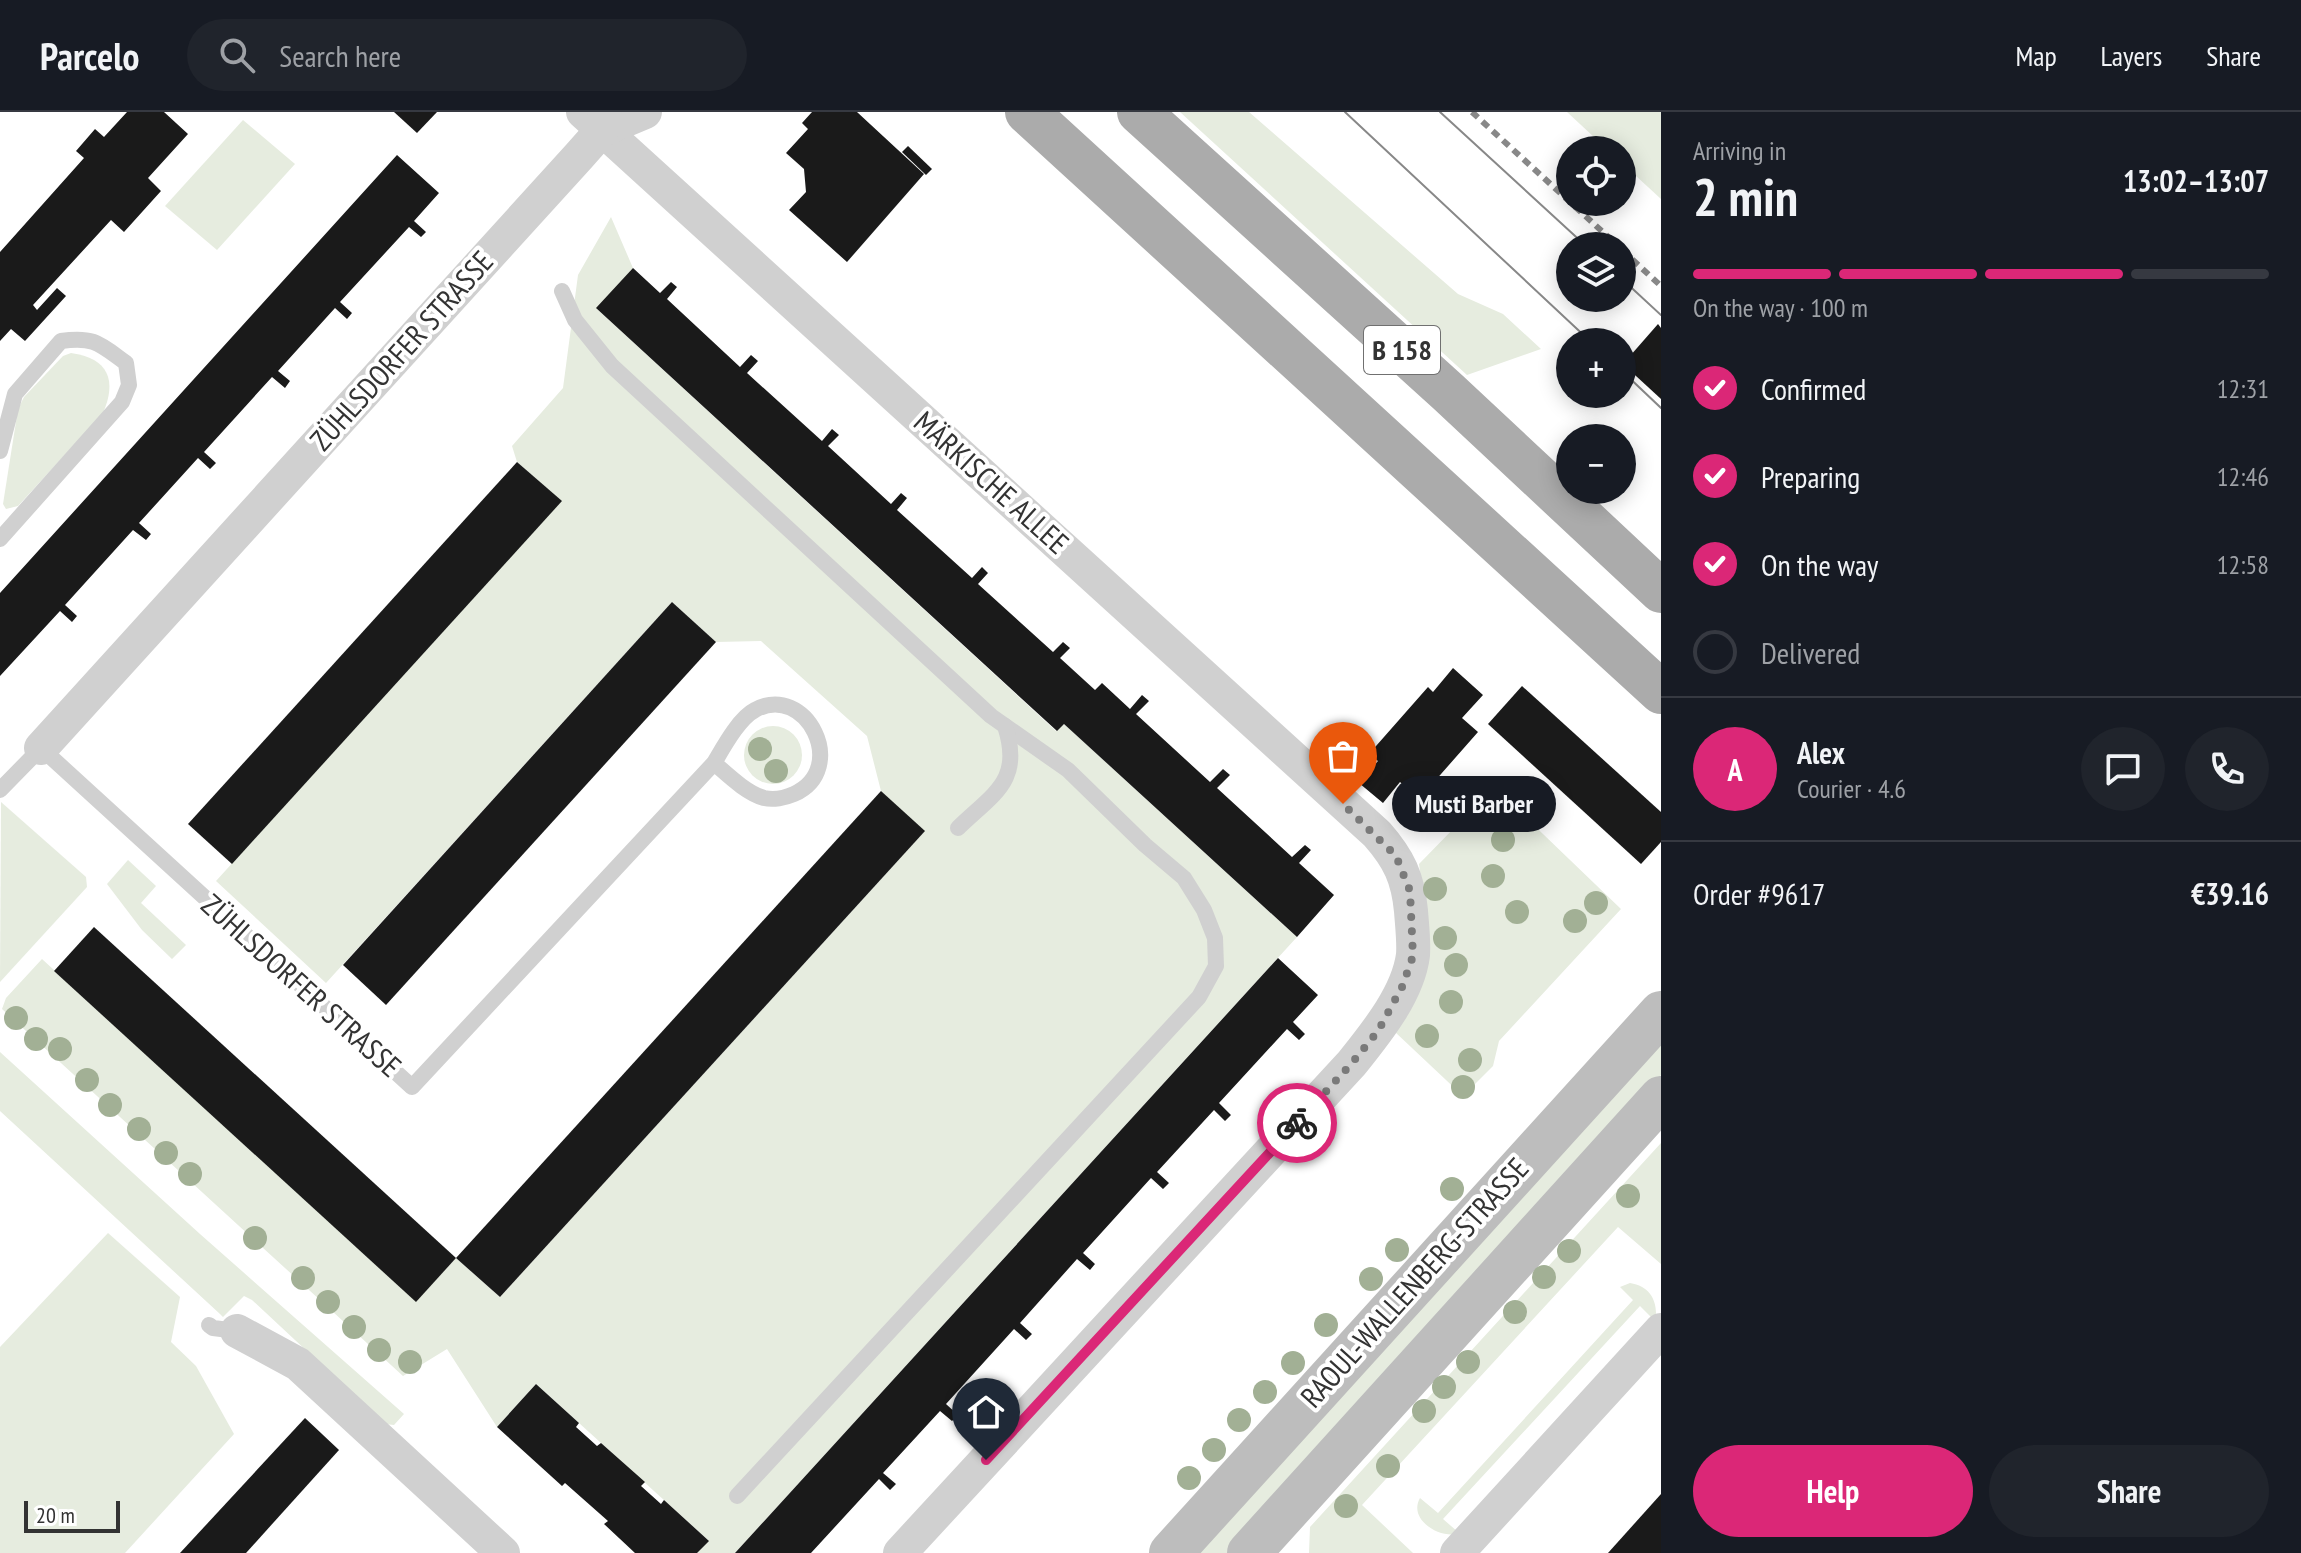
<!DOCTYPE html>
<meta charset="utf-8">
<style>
body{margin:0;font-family:"PT Sans Narrow",sans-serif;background:#20242c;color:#f1f3f6;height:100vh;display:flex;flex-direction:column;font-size:30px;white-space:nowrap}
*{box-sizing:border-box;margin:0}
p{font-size:26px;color:#9ea1a6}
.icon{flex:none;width:44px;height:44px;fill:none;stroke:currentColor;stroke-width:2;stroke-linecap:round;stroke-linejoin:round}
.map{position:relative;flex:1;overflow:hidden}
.sheet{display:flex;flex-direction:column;background:#171b24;width:640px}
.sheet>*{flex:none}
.buttons{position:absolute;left:1556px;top:24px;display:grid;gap:16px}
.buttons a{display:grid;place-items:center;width:80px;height:80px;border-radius:50%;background:#171b24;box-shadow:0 4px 20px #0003;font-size:40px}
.scale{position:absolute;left:24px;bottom:20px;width:96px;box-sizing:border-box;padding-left:8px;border:4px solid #333;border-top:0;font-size:22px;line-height:28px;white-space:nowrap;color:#333;-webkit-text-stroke:6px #fff;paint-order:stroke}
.pin{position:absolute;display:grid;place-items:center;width:68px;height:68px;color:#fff;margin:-82px -34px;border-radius:50% 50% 50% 0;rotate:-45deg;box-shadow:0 0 8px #0007}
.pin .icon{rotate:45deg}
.courier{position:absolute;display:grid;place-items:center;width:80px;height:80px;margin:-40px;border:6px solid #db2777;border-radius:50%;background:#fff;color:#222;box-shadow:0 2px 10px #0007}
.bubble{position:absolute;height:56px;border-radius:28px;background:#171b24;box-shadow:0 4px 20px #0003;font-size:26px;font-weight:700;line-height:56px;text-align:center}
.head em{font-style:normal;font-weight:700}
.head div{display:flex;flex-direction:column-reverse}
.head{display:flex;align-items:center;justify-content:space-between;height:136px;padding:0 32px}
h1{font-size:52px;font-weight:700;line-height:60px}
.bar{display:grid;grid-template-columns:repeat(4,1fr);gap:12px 8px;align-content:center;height:96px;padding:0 32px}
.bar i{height:10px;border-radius:6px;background:#363941}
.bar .current{background:#db2777}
.bar p{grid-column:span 4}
.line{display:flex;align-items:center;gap:20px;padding:0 32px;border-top:2px solid #363941}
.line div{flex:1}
.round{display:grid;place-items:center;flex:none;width:84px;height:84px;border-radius:42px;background:#20242c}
ol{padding:0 32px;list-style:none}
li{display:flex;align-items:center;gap:24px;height:88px}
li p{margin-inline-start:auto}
li .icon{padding:8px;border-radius:50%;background:#db2777;color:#fff;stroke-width:4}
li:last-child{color:#9ea1a6}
li i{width:44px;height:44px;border:4px solid #363941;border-radius:50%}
.primary-button{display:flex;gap:16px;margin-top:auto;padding:16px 32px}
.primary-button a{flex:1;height:92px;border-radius:48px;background:#db2777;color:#fff;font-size:32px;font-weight:700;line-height:92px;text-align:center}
.primary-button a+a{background:#20242c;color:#f1f3f6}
header{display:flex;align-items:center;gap:48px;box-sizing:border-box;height:112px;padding:0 40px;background:#171b24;border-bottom:2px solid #363941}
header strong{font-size:38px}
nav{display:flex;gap:44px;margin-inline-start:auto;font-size:28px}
.search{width:560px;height:72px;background:#20242c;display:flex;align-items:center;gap:20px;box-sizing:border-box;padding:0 28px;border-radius:44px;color:#9ea1a6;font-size:30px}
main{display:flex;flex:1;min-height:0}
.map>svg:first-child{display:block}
</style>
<header>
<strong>Parcelo</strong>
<div class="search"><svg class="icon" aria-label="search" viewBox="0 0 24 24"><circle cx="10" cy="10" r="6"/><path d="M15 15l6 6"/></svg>Search here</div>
<nav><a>Map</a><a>Layers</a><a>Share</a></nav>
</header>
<main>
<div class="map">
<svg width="1661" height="1441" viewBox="0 0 1661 1441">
<rect width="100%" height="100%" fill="#fff"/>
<!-- green -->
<g fill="#e6ecdf">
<path d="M1180,0H1249L1458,182L1503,202L1541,237L1467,263Z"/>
<path d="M1567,0H1661V87L1622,51V38H1608Z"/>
<path d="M243,8L295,52L217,138L165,94Z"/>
<path d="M611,105L633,156L597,197L1056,619L1064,612L1297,825L735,1441H697L708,1428L536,1272L497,1315L447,1237L403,1264L2,897L6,886L42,847L416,1189L456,1146L500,1185L924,720L881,679L867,624L761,529L716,530L672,490L326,871L216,769L561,389L517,350L512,334L563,276L578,163Z"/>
<path d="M71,241C109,246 117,269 103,301L18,394L6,397L3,392L18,297L24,285L63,244Z"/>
<circle cx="773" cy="643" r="29"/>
<path d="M1494,675L1621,797L1499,929L1493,954L1463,984L1395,920L1428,815L1419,752Z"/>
<path d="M1,690L86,765L87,775L0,870Z"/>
<path d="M128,748L156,774L141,791L186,833L172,847L142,818L107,772Z"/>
<path d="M1661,926V963L1657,968L1228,1441H1193Z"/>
<path d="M0,940L200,1122L404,1302L394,1313L385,1312L252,1188L244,1184L223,1205L220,1202L0,999Z"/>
<path d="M1661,1031V1152L1618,1115L1362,1393L1413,1441H1309L1310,1415Z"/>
<path d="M108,1121L180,1185L171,1230L196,1254L234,1322L125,1441H0V1235Z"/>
<path d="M1630,1171C1649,1174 1657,1187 1656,1205L1653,1207L1640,1194L1443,1407L1458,1420L1457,1422C1438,1426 1408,1407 1420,1386L1438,1401L1633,1188L1620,1175Z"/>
</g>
<!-- building -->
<g fill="#1a1a1a">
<path d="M127,0H164L188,22L148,66L161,79L124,120L111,108L33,193L37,198L57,176L66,184L25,229L11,217L0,229V140L84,46L76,39L95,17L104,25Z"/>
<path d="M394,0H437L417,21Z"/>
<path d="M812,0H857L924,62L847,150L789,98L806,80L804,57L786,41L808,17L802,11Z"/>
<path d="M908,34L932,57L926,63L902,40Z"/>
<path d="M397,43L439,81L414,109L426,120L421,125L409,115L340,190L352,201L347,207L335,196L278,259L290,269L285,276L272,265L204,340L216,351L210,357L198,346L139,411L151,422L146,428L133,418L65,493L77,504L72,510L60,499L0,564V481Z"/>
<path d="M633,156L660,181L671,170L677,175L667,187L740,255L751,243L758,249L747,261L822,329L832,317L839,323L828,334L891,392L901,381L907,386L897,398L972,466L982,455L988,461L978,472L1053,540L1063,530L1070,536L1060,546L1095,578L1102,571L1130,597L1142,583L1149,589L1136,602L1210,670L1223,657L1230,663L1217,676L1292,745L1305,733L1311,738L1299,751L1334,783L1297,825L1064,612L1057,619L596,196Z"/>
<path d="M1658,212L1661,216V287L1623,252Z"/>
<path d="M517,350L562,389L232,752L188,712Z"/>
<path d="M672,490L716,530L386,893L343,853Z"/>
<path d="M1453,556L1483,583L1462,606L1478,620L1419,687L1400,670L1383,691L1359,671L1378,649L1369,642L1428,575L1433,580Z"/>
<path d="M1522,574L1661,700V730L1641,752L1488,612Z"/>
<path d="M881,679L925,719L500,1185L456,1146Z"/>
<path d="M94,815L456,1146L416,1190L54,859Z"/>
<path d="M1278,846L1318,883L1293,910L1305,922L1299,928L1287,917L1219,991L1231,1003L1225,1009L1214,998L1157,1060L1169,1071L1163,1077L1151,1066L1083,1141L1095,1152L1090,1158L1077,1147L1020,1211L1032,1222L1026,1228L1014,1217L946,1292L958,1303L952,1309L940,1299L883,1361L896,1372L890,1378L879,1367L811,1441H735Z"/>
<path d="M536,1272L579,1311L576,1315L597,1334L601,1331L645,1370L641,1374L661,1392L664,1388L709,1429L697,1441H635L604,1412L608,1409L565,1371L562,1374L497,1315Z"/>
<path d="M305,1306L339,1338L246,1441H180Z"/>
<path d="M1661,1382V1441H1608Z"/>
</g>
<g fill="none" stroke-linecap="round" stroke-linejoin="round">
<!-- service -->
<g stroke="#d0d0d0" stroke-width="16">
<path d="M562,179L575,208L612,254L991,604L1068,658L1145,733L1184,766L1204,798L1215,826L1216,854L1199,885L737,1384"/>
<path d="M0,339L15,282L61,229C94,224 100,232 126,251L129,273L122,290L0,427"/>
<path d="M0,678L41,636L412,975L714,651C723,636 739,606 755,598C806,570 850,657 794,682C785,686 773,688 764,686C746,681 728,663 714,651"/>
<path d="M958,716C994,681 1023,669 1005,614"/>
<path d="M209,1213L213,1216L237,1219"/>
</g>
<!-- minor -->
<g stroke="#d0d0d0" stroke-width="34">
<path d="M583,0L1377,722C1399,747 1408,766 1411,799C1412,813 1414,829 1413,843C1408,882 1376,921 1352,951L900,1441"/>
<path d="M602,18L645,0"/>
<path d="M41,636L579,44L602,18L605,0"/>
<path d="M237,1219L298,1252L503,1441"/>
<path d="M1457,1441L1661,1218"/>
</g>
<!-- secondary -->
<g stroke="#bdbdbd" stroke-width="44">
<path d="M1171,1441L1661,901"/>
<path d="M1249,1441L1661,986"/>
</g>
<!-- primary -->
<g stroke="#ababab" stroke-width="44">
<path d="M1027,0L1661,580"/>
<path d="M1139,0L1448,280L1661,479"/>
</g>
<!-- tram -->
<g stroke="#888" stroke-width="2">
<path d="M1345,0L1591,230"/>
<path d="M1440,0L1586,134"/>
<path d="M1622,167L1661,203"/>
<path d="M1622,259L1661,296"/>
</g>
<!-- rail -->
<g stroke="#888" stroke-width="6" stroke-dasharray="8 6" stroke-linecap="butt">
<path d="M1472,0L1618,134"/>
<path d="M1622,138L1661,174"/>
</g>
</g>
<!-- trees -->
<g fill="#a2b095">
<circle cx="760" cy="637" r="12"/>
<circle cx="776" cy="659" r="12"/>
<circle cx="1503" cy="728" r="12"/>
<circle cx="1493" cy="764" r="12"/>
<circle cx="1435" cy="777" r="12"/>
<circle cx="1596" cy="791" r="12"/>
<circle cx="1517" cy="800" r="12"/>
<circle cx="1575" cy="809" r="12"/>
<circle cx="1445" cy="826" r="12"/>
<circle cx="1456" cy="853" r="12"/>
<circle cx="1451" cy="890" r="12"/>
<circle cx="16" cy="906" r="12"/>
<circle cx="1427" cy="924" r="12"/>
<circle cx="36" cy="927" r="12"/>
<circle cx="60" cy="937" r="12"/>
<circle cx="1470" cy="948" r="12"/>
<circle cx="87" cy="968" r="12"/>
<circle cx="1463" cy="975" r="12"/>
<circle cx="110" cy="993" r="12"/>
<circle cx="139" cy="1017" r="12"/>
<circle cx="166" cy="1041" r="12"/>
<circle cx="190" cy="1062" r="12"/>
<circle cx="1452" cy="1077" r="12"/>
<circle cx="1628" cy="1084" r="12"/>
<circle cx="255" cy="1126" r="12"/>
<circle cx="1397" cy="1138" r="12"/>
<circle cx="1569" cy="1139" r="12"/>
<circle cx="1544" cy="1165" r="12"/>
<circle cx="303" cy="1166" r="12"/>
<circle cx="1371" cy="1167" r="12"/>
<circle cx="328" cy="1190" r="12"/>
<circle cx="1515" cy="1200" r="12"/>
<circle cx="1326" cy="1213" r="12"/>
<circle cx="354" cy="1215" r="12"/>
<circle cx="379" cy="1238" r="12"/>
<circle cx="410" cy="1250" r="12"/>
<circle cx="1468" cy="1250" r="12"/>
<circle cx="1293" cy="1251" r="12"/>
<circle cx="1444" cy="1275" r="12"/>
<circle cx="1265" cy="1280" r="12"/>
<circle cx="1424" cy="1299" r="12"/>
<circle cx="1239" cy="1308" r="12"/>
<circle cx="1214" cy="1338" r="12"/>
<circle cx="1388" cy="1354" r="12"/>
<circle cx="1189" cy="1366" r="12"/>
<circle cx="1346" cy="1394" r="12"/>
</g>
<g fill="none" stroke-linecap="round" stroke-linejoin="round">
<!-- done -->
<path stroke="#7a7a7a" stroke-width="8" stroke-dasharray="0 14.4" d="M1297,1011L1352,951L1378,919L1402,875L1413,844L1410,779L1396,744L1343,692"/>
<!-- route -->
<path stroke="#db2777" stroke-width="10" d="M986,1348L1297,1011"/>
</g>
<g text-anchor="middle" stroke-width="8" stroke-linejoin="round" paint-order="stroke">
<!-- shield labels -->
<rect fill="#fff" stroke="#707070" stroke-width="2" x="1364" y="214" width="76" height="48" rx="6"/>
<g font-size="28" font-weight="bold" fill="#333">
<text x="1402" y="248">B 158</text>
</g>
<!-- street labels -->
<g font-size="30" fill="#333" stroke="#fff">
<text transform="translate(402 239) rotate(-48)" y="10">ZÜHLSDORFER STRASSE</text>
<text transform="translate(991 371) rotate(42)" y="10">MÄRKISCHE ALLEE</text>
<text transform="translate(301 874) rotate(42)" y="10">ZÜHLSDORFER STRASSE</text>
<text transform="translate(1415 1171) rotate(-48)" y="10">RAOUL-WALLENBERG-STRASSE</text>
</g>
</g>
</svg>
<div class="buttons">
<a><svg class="icon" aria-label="locate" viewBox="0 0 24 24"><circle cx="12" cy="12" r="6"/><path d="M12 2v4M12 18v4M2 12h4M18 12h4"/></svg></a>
<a><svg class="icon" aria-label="layers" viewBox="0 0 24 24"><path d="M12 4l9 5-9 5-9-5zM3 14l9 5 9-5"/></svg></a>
<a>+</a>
<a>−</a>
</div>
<div class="scale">20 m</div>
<div class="pin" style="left:1343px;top:692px;background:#ea580c"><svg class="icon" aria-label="bag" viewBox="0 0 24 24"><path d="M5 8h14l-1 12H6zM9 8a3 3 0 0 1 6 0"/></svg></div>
<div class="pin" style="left:986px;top:1348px;background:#1f2937"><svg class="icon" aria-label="home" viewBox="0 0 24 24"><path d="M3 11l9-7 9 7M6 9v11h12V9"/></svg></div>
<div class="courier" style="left:1297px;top:1011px"><svg class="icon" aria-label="bike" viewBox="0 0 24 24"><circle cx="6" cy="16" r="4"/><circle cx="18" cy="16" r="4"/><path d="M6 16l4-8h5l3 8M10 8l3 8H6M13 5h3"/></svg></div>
<div class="bubble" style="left:1392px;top:664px;width:164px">Musti Barber</div>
</div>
<section class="sheet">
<div class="head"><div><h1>2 min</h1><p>Arriving in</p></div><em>13:02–13:07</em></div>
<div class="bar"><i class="current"></i><i class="current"></i><i class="current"></i><i></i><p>On the way · 100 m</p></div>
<ol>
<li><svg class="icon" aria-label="check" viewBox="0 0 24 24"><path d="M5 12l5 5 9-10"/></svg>Confirmed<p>12:31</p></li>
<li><svg class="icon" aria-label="check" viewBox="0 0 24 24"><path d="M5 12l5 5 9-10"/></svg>Preparing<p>12:46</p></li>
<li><svg class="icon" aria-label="check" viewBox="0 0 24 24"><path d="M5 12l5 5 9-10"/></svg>On the way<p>12:58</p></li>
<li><i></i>Delivered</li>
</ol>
<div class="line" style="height:144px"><b class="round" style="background:#db2777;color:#fff">A</b><div><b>Alex</b><p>Courier · 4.6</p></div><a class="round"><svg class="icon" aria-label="chat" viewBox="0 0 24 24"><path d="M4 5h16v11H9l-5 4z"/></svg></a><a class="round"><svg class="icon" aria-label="phone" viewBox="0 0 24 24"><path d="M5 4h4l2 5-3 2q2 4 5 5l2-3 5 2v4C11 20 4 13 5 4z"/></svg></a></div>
<div class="line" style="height:104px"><div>Order #9617</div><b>€39.16</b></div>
<div class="primary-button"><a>Help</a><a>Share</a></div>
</section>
</main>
